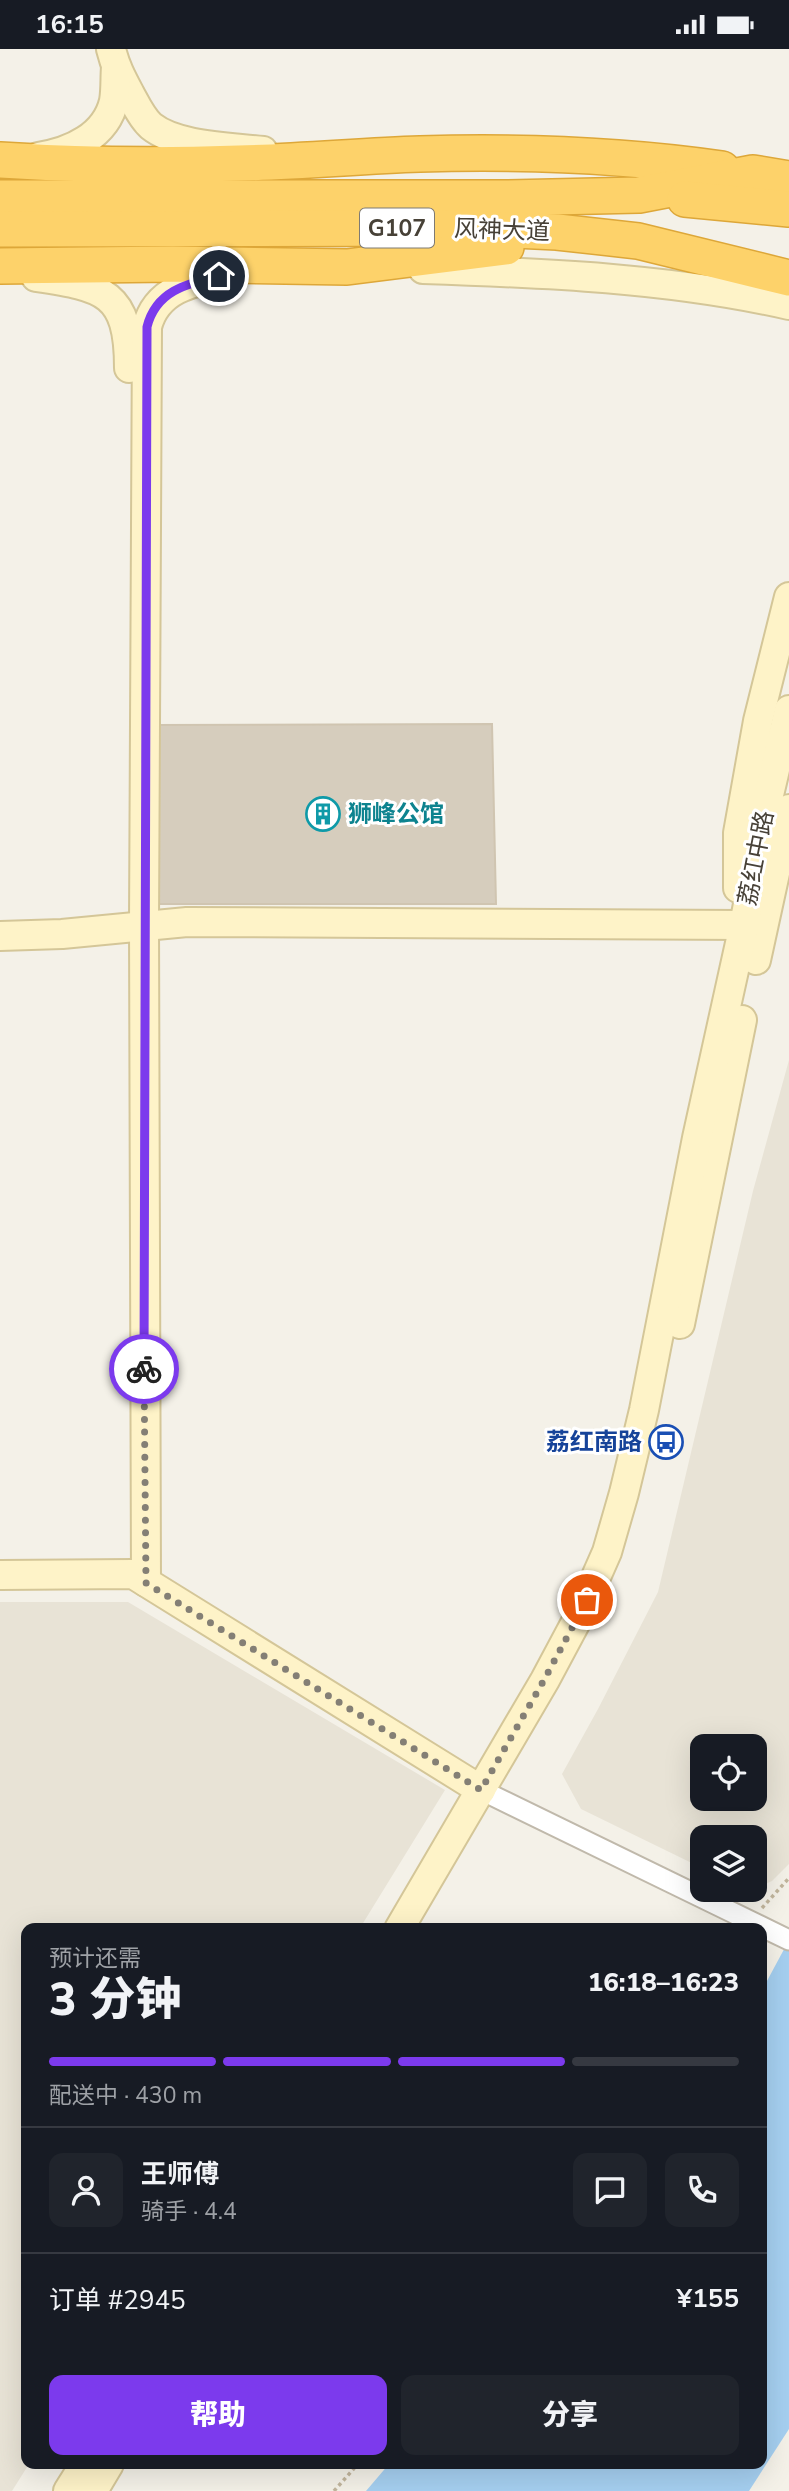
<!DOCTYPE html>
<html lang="zh">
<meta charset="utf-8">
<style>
body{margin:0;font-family:"Nunito Sans","Noto Sans SC",sans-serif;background:#20242c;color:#f1f3f6;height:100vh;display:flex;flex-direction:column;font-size:26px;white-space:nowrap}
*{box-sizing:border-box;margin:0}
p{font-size:23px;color:#9ea1a6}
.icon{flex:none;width:38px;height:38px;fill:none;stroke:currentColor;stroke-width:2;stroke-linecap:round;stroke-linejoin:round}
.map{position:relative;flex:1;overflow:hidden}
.side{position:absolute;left:21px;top:1874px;width:746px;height:546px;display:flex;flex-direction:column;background:#171b24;border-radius:14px;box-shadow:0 7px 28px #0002}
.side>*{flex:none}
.controls{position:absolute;left:690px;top:1685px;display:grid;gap:14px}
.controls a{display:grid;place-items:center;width:77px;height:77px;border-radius:14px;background:#171b24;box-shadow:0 7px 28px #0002;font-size:35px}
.pin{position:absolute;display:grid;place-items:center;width:60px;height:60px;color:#fff;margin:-30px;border:4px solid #fff;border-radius:50%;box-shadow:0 2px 7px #0007}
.courier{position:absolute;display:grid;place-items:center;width:70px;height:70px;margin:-35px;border:5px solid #7c3aed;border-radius:50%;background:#fff;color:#222;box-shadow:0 2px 9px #0007}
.summary em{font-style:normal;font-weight:800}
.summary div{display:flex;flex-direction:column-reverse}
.summary{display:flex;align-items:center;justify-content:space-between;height:119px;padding:0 28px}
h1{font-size:46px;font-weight:800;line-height:52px}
.bar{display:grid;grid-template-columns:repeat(4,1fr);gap:10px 7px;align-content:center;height:84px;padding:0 28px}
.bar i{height:9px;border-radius:5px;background:#363941}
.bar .selected{background:#7c3aed}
.bar p{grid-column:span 4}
.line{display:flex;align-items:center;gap:18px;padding:0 28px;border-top:2px solid #363941}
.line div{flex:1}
.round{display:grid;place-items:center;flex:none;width:74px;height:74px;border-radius:14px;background:#20242c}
.primary-button{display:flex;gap:14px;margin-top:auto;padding:14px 28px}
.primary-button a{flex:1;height:80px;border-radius:14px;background:#7c3aed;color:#fff;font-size:28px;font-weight:800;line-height:80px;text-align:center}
.primary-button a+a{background:#20242c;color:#f1f3f6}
.status{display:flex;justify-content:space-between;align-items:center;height:49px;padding:0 35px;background:#171b24;direction:ltr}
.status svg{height:19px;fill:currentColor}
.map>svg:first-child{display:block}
</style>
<div class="status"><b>16:15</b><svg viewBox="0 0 49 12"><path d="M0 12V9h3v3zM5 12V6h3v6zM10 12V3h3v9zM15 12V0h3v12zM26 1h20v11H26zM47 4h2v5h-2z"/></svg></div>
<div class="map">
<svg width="789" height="2442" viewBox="0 0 789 2442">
<rect width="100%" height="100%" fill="#f4f1e8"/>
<!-- residential -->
<g fill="#e8e3d6" fill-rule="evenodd">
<path d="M789,1011V1815L772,1832L754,1840V1788H702V1819L581,1760L562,1725L598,1660L658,1543L753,1142ZM702,1698H754V1750H702Z"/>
<path d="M0,1553H128L445,1741L360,1879L26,1880V2415H29L12,2442H0Z"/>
</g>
<!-- water -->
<path fill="#a5cff0" d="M789,1891V2380L749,2442H366L389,2415H761V1943Z"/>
<!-- building -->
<path fill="#d6cdbd" stroke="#d0c5b1" stroke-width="2" d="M492,675L496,855H151L154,676Z"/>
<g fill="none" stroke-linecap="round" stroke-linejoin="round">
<!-- street casing -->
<g stroke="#c0b9ab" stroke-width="23">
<path id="street" d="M481,1741L789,1891"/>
</g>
<!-- secondary casing -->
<g stroke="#d4c698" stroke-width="32">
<g id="secondary">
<path d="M111,0C115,17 122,30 130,45C136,56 142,69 151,77C177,98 231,98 263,102"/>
<path d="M38,108C71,103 106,87 114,52C116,41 115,29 116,18"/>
<path d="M423,220C545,224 669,229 789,256"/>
<path d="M36,228C104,238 129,243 129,319"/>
<path d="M738,839V784L758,672L789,548"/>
<path d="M0,887L62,885L187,873L744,876"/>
<path d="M756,911L789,760"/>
<path d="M680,1275L742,971"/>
<path d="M0,1526L133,1525L481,1741"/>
<path d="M146,1533L144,876L147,278C157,237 198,232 234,224"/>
<path d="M399,1880L545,1631L577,1571L607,1503L624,1444L644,1361L697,1089L744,876L768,750L789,661"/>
<path d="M68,2442L85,2415"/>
<path d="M93,2442L109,2415"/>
</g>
</g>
<!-- highway casing -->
<g stroke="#dda739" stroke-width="38">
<g id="highway">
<path d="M0,111C79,116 160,117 239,114C299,113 359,107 420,105C520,102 623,106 722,120"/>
<path d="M0,149H507L639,146L753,124L789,130"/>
<path d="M685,150L789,160"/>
<path d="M0,180L467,179L557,183L638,192L789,229"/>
<path d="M0,217L173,215L347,218L506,198"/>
</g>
</g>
<!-- path -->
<g stroke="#c1b59c" stroke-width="3.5" stroke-dasharray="3.5 3.5" stroke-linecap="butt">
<path d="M762,1859L789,1829"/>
<path d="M334,2442L358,2415"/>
</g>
<!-- street -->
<use href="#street" stroke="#fff" stroke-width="19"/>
<!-- secondary -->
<use href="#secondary" stroke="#fef3c8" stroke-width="28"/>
<!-- highway -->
<use href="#highway" stroke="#fdd26a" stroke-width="35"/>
</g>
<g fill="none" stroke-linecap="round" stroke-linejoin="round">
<!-- done -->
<path stroke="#847f75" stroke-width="7" stroke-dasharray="0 12.6" d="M144,1320L146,1534L481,1741L544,1631L587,1551"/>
<!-- route -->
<path stroke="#7c3aed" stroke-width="9" d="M144,1320L147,278C156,242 186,235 219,227"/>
</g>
<!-- icons -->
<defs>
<g id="building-ring" transform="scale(1.75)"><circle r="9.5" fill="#fff" stroke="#0f9aa8" stroke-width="1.5"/><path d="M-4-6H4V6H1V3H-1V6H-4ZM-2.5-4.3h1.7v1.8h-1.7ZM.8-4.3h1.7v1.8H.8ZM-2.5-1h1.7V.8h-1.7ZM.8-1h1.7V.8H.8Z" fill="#0f9aa8"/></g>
<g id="bus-ring" transform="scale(1.75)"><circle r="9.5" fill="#fff" stroke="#1a4fb4" stroke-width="1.5"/><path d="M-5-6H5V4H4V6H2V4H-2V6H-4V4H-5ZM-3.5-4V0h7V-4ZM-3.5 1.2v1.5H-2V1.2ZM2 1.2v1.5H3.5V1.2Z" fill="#1a4fb4"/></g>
</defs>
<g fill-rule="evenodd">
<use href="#building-ring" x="323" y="765"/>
<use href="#bus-ring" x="666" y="1393"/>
</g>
<g text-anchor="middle" stroke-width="6" stroke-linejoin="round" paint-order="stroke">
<!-- shield labels -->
<rect fill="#fff" stroke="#7e7a73" stroke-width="2" x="360" y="159.5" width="74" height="39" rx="5"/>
<g font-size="23" font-weight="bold" fill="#474137">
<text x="397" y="187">G107</text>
</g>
<!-- street labels -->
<g font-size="24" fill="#474137" stroke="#fff">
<text transform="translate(502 181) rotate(2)" y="8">风神大道</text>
<text transform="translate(756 809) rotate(-79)" y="8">荔红中路</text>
</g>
<!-- culture labels -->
<g font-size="24" font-weight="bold" fill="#0d838f" stroke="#fff" text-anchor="start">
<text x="348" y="773">狮峰公馆</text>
</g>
<!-- transit labels -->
<g font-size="24" font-weight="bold" fill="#164399" stroke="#fff" text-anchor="end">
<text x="642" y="1401">荔红南路</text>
</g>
</g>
</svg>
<div class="controls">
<a><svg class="icon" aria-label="locate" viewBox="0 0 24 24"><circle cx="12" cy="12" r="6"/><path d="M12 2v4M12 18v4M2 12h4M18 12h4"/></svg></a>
<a><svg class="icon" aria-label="layers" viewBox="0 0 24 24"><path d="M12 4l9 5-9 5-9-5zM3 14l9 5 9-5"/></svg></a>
</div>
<div class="pin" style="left:587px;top:1551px;background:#ea580c"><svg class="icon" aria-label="bag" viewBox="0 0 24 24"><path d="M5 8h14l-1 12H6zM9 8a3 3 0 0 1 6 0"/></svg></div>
<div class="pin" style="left:219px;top:227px;background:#1f2937"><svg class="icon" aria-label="home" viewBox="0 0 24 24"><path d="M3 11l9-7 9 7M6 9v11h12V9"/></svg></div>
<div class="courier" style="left:144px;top:1320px"><svg class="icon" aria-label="bike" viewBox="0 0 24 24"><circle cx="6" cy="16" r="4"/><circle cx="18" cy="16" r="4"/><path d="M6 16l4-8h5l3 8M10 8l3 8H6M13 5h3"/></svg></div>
<section class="side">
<div class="summary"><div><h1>3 分钟</h1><p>预计还需</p></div><em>16:18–16:23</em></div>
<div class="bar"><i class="selected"></i><i class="selected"></i><i class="selected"></i><i></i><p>配送中 · 430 m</p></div>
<div class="line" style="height:126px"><a class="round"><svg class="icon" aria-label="person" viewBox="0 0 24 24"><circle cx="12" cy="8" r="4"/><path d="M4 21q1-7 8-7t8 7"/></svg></a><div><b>王师傅</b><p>骑手 · 4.4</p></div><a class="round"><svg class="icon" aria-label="chat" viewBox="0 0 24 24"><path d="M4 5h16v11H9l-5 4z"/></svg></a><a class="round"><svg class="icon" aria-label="phone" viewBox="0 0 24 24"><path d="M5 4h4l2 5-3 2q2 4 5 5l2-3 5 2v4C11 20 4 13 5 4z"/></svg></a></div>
<div class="line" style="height:91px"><div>订单 #2945</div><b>¥155</b></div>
<div class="primary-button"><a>帮助</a><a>分享</a></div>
</section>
</div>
